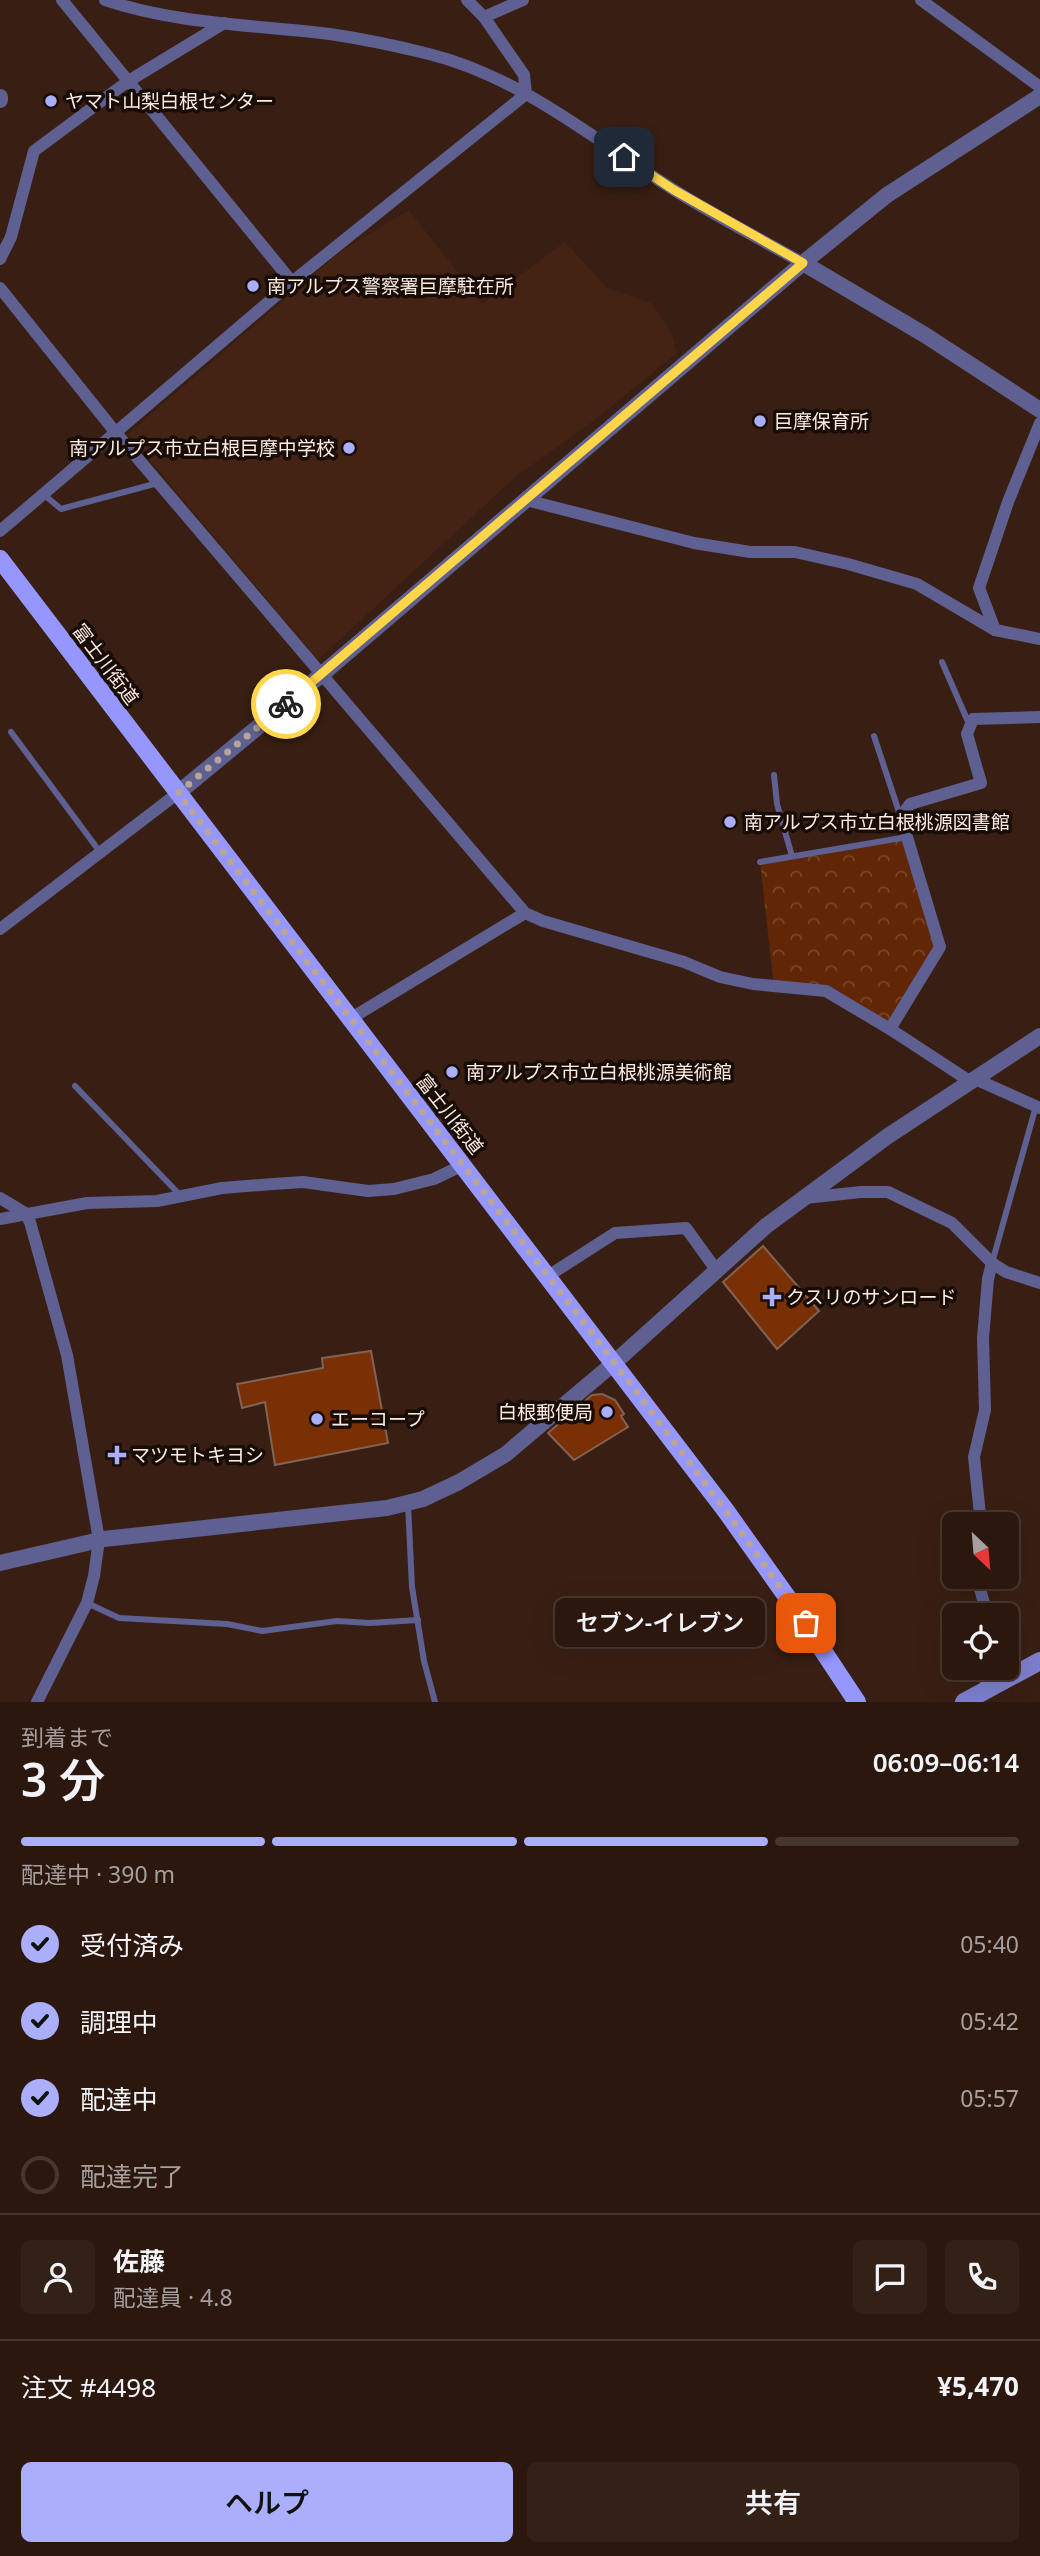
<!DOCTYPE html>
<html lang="ja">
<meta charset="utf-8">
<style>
body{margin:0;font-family:"Noto Sans","Noto Sans JP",sans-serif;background:#332017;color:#f1f3f6;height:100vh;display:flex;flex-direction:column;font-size:26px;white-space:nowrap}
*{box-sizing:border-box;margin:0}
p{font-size:23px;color:#a69f9e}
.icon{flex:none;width:38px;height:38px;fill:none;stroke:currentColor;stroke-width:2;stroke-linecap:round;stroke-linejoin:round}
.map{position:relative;height:1702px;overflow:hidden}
.sheet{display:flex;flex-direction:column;background:#2b170e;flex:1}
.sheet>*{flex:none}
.needle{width:46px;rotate:154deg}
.controls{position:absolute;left:942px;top:1512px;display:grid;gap:14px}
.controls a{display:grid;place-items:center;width:77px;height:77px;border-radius:10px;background:#2b170e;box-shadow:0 7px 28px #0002,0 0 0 2px #47362e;font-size:35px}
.pin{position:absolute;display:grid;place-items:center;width:60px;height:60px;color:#fff;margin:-30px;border-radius:14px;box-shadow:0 4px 10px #0006}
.courier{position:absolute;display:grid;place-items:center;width:70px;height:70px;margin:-35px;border:5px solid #ffd54a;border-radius:50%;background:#fff;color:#222;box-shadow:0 2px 9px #0007}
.bubble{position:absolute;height:49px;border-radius:10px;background:#2b170e;box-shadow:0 7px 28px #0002,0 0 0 2px #47362e;font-size:23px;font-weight:600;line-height:49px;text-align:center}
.summary em{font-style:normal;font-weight:600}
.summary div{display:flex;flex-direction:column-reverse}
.summary{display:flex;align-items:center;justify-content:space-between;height:119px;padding:0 21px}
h1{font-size:46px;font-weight:600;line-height:52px}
.bar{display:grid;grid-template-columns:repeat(4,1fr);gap:10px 7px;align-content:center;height:84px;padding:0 21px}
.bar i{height:9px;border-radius:5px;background:#47362e}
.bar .current{background:#abaffb}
.bar p{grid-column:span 4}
.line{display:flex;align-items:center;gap:18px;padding:0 21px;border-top:2px solid #47362e}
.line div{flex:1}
.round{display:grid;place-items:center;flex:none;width:74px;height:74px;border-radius:10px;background:#332017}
ol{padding:0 21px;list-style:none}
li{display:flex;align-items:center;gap:21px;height:77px}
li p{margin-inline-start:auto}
li .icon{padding:7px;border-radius:50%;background:#abaffb;color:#111;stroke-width:4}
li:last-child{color:#a69f9e}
li i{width:38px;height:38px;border:4px solid #47362e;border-radius:50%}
.cta{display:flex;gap:14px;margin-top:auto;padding:14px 21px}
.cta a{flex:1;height:80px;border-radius:10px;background:#abaffb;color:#111;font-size:28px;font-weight:600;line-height:80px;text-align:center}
.cta a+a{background:#332017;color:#f1f3f6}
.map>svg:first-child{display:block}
</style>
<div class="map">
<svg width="1040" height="1702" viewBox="0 0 1040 1702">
<defs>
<pattern id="park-crowns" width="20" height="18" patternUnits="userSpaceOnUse" patternTransform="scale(1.75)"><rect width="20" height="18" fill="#612605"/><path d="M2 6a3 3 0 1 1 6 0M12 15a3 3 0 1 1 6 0" fill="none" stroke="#794629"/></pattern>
</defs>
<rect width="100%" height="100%" fill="#391f13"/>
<!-- built -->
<path fill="#442314" d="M409,210L482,304L565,242L607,288L651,303L672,334L677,353L592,422L515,477L318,660L128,434L340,252Z"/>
<!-- park -->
<path fill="url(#park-crowns)" d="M907,837L940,947L890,1029L826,991L774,986L760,862Z"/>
<!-- building -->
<g fill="#7a3005" stroke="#816254" stroke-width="2">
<path d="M763,1246L819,1311L777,1349L723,1282Z"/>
<path d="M371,1351L388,1443L275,1465L265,1402L242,1408L237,1384L323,1368L322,1358Z"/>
<path d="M602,1394L615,1400L624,1414L621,1416L628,1427L574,1460L548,1433L592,1395Z"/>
</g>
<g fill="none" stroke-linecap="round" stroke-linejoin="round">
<!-- service -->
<g stroke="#5e6091" stroke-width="6">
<path d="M43,494L61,509L158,483"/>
<path d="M942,662L969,724"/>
<path d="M11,732L100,852"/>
<path d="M874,736L900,815"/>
<path d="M774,775L777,804L792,856"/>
<path d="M760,862L907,837"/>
<path d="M75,1086L180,1195"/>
<path d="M992,1263L1036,1106"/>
<path d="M408,1504L412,1587L424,1661L435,1702"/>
<path d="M87,1603L119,1618L227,1624L262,1631L337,1621L370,1623L418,1620"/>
</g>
<!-- minor -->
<g stroke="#5e6091" stroke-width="12">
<path d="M62,0L292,282"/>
<path d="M105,0C176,24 256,25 330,34C363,39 397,46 429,54C521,77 595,140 674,190C716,216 760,239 803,263"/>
<path d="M467,0L484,17L524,75L526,94"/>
<path d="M921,0L1040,87"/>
<path d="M484,17L523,0"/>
<path d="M0,259L11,237L34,151L127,82L224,23"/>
<path d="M0,288L116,433L525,913L543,921L684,962L720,977L753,984L826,991L890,1029L971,1082"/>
<path d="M526,500L694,543L750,552H795L848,564L917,584L995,630L1040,639"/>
<path d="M0,531L292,282L526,94"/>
<path d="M995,630L979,588L1008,502L1040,423"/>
<path d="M0,929L178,793"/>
<path d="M350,1019L525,913"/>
<path d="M890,1029L940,947L901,817L910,804L981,783L967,734L973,719L1040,717"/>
<path d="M975,1079L1040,1108"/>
<path d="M0,1198L25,1213L30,1222L67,1355L99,1540L94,1576L87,1603L37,1702"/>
<path d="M805,1198L861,1192H888L952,1223L992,1263L1006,1272L1040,1283"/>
<path d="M0,1219L87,1203L157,1201L222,1188L273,1184L303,1182L368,1191L394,1189L434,1179L463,1165"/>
<path d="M548,1276L615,1233L686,1228L717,1271"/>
<path d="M981,1524L974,1457L985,1410L983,1338L988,1279L992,1263"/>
<path d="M977,1577L987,1615"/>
<path d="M985,1668L986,1690"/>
</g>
<!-- tertiary -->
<g stroke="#5e6091" stroke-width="16">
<path d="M0,97V100"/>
<path d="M803,263L925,335L1040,410"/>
<path d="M178,793L321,675L803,263L887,195L1040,96"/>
<path d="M0,1563L104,1539L387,1508L423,1499L459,1482L506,1454L614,1363L766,1226L888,1136L1040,1036"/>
</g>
<!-- secondary -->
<path stroke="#7d7fce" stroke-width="18" d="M964,1702L1040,1661"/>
<!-- primary -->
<path stroke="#9597fe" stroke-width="18" d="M0,559L726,1511L792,1604L857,1702"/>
</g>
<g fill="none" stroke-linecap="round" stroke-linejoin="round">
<!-- done -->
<path stroke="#b9a49a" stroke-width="7" stroke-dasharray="0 12.6" d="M286,704L178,793L601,1345L726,1511L806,1623"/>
<!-- route -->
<path stroke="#ffd54a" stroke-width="9" d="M286,704L803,263L674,190L624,157"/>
</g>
<!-- markers -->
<g fill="#abaffb" stroke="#180c07" stroke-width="2.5">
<circle cx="51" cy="101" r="7"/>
<circle cx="253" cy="286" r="7"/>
<circle cx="760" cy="421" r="7"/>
<circle cx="349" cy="448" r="7"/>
<circle cx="730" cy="822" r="7"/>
<circle cx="452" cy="1072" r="7"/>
<path d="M768.5 1286.5h7v7h7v7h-7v7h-7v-7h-7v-7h7z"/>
<circle cx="607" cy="1412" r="7"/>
<circle cx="317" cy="1419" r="7"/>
<path d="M113.5 1444.5h7v7h7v7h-7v7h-7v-7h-7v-7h7z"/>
</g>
<g text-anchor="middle" stroke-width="7" stroke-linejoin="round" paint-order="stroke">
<!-- poi labels -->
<g font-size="19" fill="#feebe3" stroke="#180c07" text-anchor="start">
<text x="65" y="108">ヤマト山梨白根センター</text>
<text x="267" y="293">南アルプス警察署巨摩駐在所</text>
<text x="774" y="428">巨摩保育所</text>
<text x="335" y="455" text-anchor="end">南アルプス市立白根巨摩中学校</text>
<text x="744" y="829">南アルプス市立白根桃源図書館</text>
<text x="466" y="1079">南アルプス市立白根桃源美術館</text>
<text x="786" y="1304">クスリのサンロード</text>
<text x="593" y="1419" text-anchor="end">白根郵便局</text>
<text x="331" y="1426">エーコープ</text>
<text x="131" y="1462">マツモトキヨシ</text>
</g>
<!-- street labels -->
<g font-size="19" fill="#feebe3" stroke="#180c07">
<text transform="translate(106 664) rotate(53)" y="7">富士川街道</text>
<text transform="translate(450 1114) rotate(52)" y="7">富士川街道</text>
</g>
</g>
</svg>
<div class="controls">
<a><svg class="needle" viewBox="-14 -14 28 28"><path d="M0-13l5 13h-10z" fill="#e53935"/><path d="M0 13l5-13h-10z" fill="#a69f9e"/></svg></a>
<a><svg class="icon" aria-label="locate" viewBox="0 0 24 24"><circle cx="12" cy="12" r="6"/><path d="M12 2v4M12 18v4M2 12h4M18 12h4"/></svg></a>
</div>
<div class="pin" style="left:806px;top:1623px;background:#ea580c"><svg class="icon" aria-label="bag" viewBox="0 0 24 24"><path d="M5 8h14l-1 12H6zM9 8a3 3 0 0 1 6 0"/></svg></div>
<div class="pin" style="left:624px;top:157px;background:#1f2937"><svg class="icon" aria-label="home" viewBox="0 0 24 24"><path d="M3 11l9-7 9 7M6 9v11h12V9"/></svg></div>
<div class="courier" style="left:286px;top:704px"><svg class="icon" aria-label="bike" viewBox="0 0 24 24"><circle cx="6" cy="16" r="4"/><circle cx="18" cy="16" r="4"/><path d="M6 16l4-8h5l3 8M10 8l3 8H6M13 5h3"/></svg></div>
<div class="bubble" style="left:555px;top:1598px;width:210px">セブン-イレブン</div>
</div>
<section class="sheet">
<div class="summary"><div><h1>3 分</h1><p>到着まで</p></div><em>06:09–06:14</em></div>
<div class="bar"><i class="current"></i><i class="current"></i><i class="current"></i><i></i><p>配達中 · 390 m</p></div>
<ol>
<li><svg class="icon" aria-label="check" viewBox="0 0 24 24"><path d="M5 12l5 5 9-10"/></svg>受付済み<p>05:40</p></li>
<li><svg class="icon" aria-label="check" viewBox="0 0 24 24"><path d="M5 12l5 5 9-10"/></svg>調理中<p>05:42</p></li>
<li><svg class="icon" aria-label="check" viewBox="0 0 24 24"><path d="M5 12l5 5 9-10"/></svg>配達中<p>05:57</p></li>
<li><i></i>配達完了</li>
</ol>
<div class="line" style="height:126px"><a class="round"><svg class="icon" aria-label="person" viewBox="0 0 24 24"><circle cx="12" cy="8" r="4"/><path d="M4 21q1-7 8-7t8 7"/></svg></a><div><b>佐藤</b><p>配達員 · 4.8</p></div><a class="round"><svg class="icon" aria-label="chat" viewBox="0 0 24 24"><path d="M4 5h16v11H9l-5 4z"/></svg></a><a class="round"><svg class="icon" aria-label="phone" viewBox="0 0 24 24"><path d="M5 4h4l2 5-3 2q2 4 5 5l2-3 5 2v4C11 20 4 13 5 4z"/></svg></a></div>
<div class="line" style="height:91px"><div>注文 #4498</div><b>¥5,470</b></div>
<div class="cta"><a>ヘルプ</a><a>共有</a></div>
</section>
